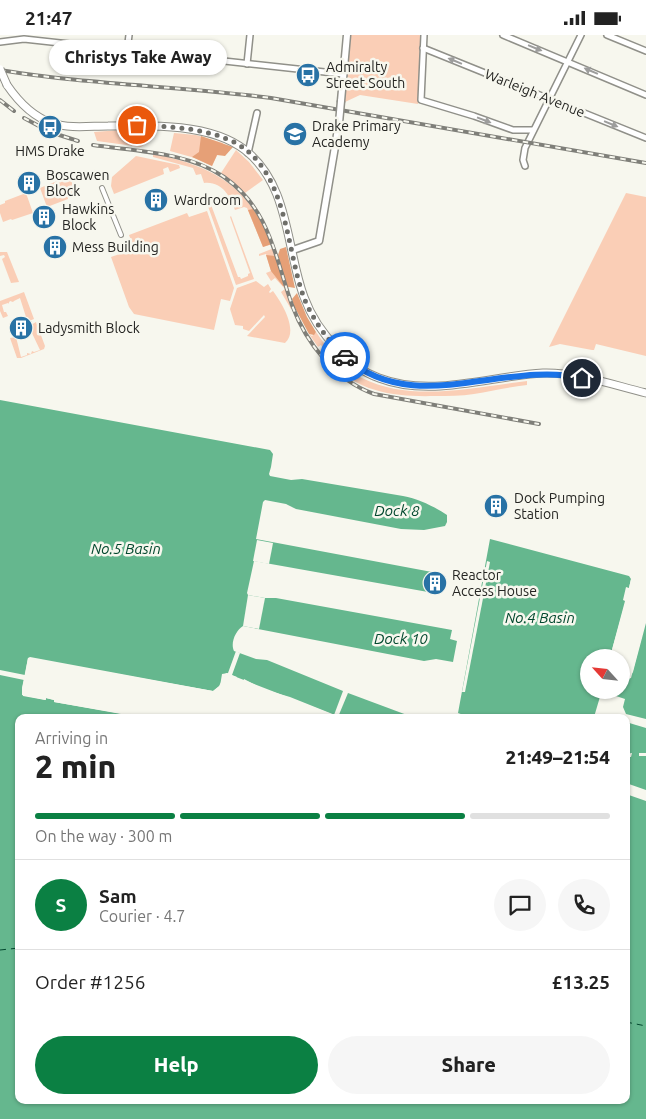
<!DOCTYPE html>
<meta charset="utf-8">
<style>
body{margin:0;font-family:Ubuntu,sans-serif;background:#f6f6f6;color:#222;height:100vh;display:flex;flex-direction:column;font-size:19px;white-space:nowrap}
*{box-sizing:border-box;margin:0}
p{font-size:16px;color:#767676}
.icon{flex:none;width:28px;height:28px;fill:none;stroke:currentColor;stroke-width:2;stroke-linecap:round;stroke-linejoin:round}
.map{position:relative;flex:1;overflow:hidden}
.panel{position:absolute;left:15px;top:679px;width:615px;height:390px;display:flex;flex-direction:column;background:#fff;border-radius:10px;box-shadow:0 1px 4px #0004}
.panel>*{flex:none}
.needle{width:32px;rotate:297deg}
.fabs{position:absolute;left:580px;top:614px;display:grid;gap:10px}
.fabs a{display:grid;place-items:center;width:50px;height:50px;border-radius:50%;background:#fff;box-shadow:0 1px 4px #0004;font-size:25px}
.pin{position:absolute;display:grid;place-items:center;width:42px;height:42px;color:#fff;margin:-21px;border:2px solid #fff;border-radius:50%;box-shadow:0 1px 5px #0007}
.courier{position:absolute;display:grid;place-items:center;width:50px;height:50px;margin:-25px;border:4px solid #1a73e8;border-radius:50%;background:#fff;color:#222;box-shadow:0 1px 6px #0007}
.bubble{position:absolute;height:35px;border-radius:18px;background:#fff;box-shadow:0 1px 4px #0004;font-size:16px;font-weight:800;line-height:35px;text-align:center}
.headline em{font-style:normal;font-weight:800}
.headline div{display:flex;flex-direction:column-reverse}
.headline{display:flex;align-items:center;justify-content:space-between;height:85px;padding:0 20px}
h1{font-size:32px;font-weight:800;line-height:38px}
.bar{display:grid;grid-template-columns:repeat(4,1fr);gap:8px 5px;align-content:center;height:60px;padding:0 20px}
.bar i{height:6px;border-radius:4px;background:#e0e0e0}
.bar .selected{background:#0b8043}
.bar p{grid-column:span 4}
.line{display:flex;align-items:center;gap:12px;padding:0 20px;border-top:1px solid #e0e0e0}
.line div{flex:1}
.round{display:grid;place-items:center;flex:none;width:52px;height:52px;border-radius:26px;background:#f6f6f6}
.primary-button{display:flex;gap:10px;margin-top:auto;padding:10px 20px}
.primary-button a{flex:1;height:58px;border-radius:30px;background:#0b8043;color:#fff;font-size:20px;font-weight:800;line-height:58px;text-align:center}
.primary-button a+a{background:#f6f6f6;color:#222}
.status{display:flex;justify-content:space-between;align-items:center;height:35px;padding:0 25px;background:#fff;direction:ltr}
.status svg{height:14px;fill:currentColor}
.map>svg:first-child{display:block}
</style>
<div class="status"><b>21:47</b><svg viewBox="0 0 49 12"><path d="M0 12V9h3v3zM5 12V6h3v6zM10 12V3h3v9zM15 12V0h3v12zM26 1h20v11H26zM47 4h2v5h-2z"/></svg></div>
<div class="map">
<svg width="646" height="1084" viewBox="0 0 646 1084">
<rect width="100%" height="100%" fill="#f7f7ee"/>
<!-- green -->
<g fill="#faceb6">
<path d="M347,0H422L418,69L360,60L345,67Z"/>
<path d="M121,95L151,96L146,107L141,112L97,106L94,97Z"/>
<path d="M174,98L196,100L223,108L212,131L195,123L170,116Z"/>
<path d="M236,115L249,127L263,145L245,158L221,138Z"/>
<path d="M153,119C214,131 248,151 272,209L263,212L247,173L244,172L235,175C230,161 222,146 204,148L201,139L196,140L193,133L153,122Z"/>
<path d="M136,121L179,130L180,133L170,137L168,132L163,134L164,139L114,159L111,151L112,142Z"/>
<path d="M62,144L63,146L71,144L76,159L68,162V164L47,172L40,153Z"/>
<path d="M26,158L33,178L12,185L11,184L3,187L0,178V170L5,168V166Z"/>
<path d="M626,158L646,162V321L596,309L594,315H592L560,309L549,312Z"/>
<path d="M207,159L238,242H240L241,244L248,241V239L250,238L230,182L231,181L254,244L236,250L204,160Z"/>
<path d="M207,176L234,253L230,266L221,264L214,295L134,279L129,272L111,222L134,214L129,200L187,178L189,182Z"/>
<path d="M274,213L292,273L291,274L281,257L285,254L275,243L271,246L266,238L271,236L266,219L259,221V219Z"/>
<path d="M0,217H7L19,247L11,248L2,224L5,222L4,220L0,221Z"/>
<path d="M256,246L264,252L268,249L271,254L269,257L270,258L273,256C282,268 299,296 285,308L247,301L265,282L264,280L249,296L243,294V291L235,290L230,274L237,253Z"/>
<path d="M24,257L34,284L29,286L28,282H26L20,263L14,266L13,267L10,266L8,269V268L2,270L4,277H6L8,281L3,283L0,276V266Z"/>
<path d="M36,287L45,311L44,314L21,323H17L10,303L16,302L21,322L27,320V318L31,319L32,316L34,317L40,315L31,296L33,295L31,290Z"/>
<path d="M316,297C327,313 344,334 362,343C412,368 474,352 527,346V350C509,352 492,356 474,359C461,361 448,361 435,361C397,362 359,358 331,328L347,338L349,335L330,323L328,324L320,315L323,313L321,310L318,312L309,299L312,301Z"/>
</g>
<!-- forest -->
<g fill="#e6a077">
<path d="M201,101L233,112L225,121L217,120L212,131L192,122L199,117Z"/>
<path d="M253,174L265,192L272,209L263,212L248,175Z"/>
<path d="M286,212L295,253L283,251L271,236L266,220L275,221L278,220L280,214Z"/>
<path d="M297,258L307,282L316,297L314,300L309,299L294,271L292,264Z"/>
</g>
<!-- water -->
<g fill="#65b78e">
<path d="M0,365L270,415L273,419L271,432L269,439L270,441L291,445L302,444L403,461C419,464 433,471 447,480V487L445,491L424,495L401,494L296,474L286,469L265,465L263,467L256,504L432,537L428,557L254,526L247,558L248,560L265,563H276L452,595L450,604L457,606L453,627L436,624L424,626L243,591C236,595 230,608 234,616L256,624L267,625L343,656L334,680L226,638L219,651L213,656L28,623L22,653V660L46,665V663L54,665V667L138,682H19V1065H626V759L646,766V1084H0Z"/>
<path d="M490,504L629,541L631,544L628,557L629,558L627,565H626L610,622H589V655H602L594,682H469L458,678Z"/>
<path d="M646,588V684L626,679L623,672L625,664L613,660L614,655H621V642L628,644L633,637Z"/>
<path d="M348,658L407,680L410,682H338Z"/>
<path d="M626,687L646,693V718H639V721H646V755L626,748V722H631L632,718L626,719Z"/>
</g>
<!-- pier -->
<g fill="#f7f7ee">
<path d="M257,505L273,508L269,529L253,526Z"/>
<path d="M487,526L490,527L465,657H462Z"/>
<path d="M631,544L633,547L632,559L627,568L613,622H610L625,566L623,565L626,552L629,553Z"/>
<path d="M248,560L265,563L259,594L243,591Z"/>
<path d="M646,585L631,643L628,644L621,642V640L629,642L644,587Z"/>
<path d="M236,616L240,618L232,640L237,642L236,644L225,641L222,652L213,659L30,624L25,659L43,662L46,661L55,662L57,665L139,680L141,682L54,667V665L46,663L45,665L23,661L22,654L24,645L0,640V635L25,640L28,623L30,622L213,656L220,651L222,639L228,638Z"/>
<path d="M244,644L263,654L290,662L340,682H336V681L333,682L262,656L243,647Z"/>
</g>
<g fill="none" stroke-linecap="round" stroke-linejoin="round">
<!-- ferry -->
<g stroke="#02482e" stroke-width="1" stroke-dasharray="6 5" stroke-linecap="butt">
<path d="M0,915L19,913"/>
<path d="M626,987L646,991"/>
</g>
<!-- pedestrian casing -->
<g stroke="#909089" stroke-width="6">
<path id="pedestrian" d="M102,153L121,200"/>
</g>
<!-- minor casing -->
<g stroke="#909089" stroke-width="8">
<g id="minor">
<path d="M424,0L421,65L474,81L513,95H533"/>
<path d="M503,0L646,60"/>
<path d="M607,0L646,16"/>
<path d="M0,7L24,4L343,39"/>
<path d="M423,13L646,103"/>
<path d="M127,16L129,0"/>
<path d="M247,29L250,0"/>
<path d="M248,118L257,78"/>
<path d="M525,131L523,125L525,113L581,0"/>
</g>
</g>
<!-- tertiary casing -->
<g stroke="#909089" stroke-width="9">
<g id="tertiary">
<path d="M341,66L347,0"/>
<path d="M293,215L319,206L339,88"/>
</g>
</g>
<!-- secondary casing -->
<g stroke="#909089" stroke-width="9">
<path id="secondary" d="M7,50C18,66 33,82 52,88C70,94 90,91 108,91C150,90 211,88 245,115C290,150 286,214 304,262C311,281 323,299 337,313C349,327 362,337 379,343C431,363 490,341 543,338C577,337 613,350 646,358"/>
</g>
<!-- pedestrian -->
<use href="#pedestrian" stroke="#fff" stroke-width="4"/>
<!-- minor -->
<use href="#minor" stroke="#fff" stroke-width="5"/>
<!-- tertiary -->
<use href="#tertiary" stroke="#fff" stroke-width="6"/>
<!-- secondary -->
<use href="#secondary" stroke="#fff" stroke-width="7"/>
<!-- rail casing -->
<g stroke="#7f7f79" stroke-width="4">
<g id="rail">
<path d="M0,35C89,50 181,51 271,63L646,128"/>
<path d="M0,65L14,76"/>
<path d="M24,83L50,97L78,106"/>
<path d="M93,110C135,116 188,117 224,142C270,174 275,222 292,270C306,308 335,345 374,359L539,389"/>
</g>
</g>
<!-- rail -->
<use href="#rail" stroke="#f7f7ee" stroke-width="2" stroke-dasharray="5.5" stroke-linecap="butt"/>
<!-- tertiary-bridge casing -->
<g stroke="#909089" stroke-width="9" stroke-linecap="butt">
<path id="tertiary-bridge" d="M339,88L341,66"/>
</g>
<!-- secondary-bridge casing -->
<g stroke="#909089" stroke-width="9" stroke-linecap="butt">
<path id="secondary-bridge" d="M0,34L7,50"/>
</g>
<!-- tertiary-bridge -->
<use href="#tertiary-bridge" stroke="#fff" stroke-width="6"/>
<!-- secondary-bridge -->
<use href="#secondary-bridge" stroke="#fff" stroke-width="7"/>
</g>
<!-- one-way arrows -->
<defs><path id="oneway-solid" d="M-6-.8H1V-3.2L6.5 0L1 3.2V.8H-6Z" transform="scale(1.25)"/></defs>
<g fill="#9d9d9c">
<use href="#oneway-solid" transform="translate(535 13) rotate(22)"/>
<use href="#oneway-solid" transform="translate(455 26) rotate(-158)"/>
<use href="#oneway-solid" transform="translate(591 36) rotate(-157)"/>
<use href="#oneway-solid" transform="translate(484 85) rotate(21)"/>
<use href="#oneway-solid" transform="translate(611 89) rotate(22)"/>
</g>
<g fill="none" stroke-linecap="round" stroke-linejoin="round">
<!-- done -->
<path stroke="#6e6e69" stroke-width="5" stroke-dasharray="0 9" d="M137,90C167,92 198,92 227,104C288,128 285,212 304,263C313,285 328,306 345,322"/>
<!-- route -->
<path stroke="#1a73e8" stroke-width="6" d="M345,322C413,383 505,325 582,343"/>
</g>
<!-- icons -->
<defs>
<g id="bus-disc" transform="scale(1.25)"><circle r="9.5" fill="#2872a5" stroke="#f7f7ee"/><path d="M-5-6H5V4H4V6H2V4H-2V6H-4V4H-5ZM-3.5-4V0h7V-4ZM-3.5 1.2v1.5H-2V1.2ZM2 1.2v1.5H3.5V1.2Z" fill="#fff"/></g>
<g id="school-disc" transform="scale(1.25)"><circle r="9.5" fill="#2872a5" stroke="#f7f7ee"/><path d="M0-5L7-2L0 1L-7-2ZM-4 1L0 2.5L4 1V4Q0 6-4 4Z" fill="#fff"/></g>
<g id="building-disc" transform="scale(1.25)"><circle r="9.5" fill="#2872a5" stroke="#f7f7ee"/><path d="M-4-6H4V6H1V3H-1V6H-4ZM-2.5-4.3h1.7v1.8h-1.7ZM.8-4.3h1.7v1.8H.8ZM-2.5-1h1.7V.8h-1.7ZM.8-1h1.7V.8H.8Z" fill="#fff"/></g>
</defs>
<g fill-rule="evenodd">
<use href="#bus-disc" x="308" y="40"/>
<use href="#bus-disc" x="50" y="92"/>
<use href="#school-disc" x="295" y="99"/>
<use href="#building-disc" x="29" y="148"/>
<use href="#building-disc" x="156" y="165"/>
<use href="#building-disc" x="44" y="182"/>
<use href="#building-disc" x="55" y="212"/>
<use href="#building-disc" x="21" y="293"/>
<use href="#building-disc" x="496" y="471"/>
<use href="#building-disc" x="435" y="548"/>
</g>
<g text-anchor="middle" stroke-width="5" stroke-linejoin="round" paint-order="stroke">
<!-- poi labels -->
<g font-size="14" fill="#252522" stroke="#f7f7ee" text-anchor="start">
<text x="326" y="37">Admiralty<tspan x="326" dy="16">Street South</tspan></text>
<text x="312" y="96">Drake Primary<tspan x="312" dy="16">Academy</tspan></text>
<text x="50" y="121" text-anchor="middle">HMS Drake</text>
<text x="46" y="145">Boscawen<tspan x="46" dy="16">Block</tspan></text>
<text x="174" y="170">Wardroom</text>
<text x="62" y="179">Hawkins<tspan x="62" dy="16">Block</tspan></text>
<text x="72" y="217">Mess Building</text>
<text x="38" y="298">Ladysmith Block</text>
<text x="514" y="468">Dock Pumping<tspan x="514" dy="16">Station</tspan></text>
<text x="452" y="545">Reactor<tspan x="452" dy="16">Access House</tspan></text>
</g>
<!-- street labels -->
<g font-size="14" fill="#252522" stroke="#f7f7ee">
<text transform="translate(535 58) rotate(22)" y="5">Warleigh Avenue</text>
</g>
<!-- water labels -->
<g font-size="15" font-style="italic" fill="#02482e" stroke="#f7f7ee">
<text x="397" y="481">Dock 8</text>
<text x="126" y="519">No.5 Basin</text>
<text x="540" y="588">No.4 Basin</text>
<text x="401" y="609">Dock 10</text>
</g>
</g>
</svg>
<div class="fabs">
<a><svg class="needle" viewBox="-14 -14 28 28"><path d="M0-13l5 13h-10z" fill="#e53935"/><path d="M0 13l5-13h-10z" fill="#767676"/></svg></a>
</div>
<div class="pin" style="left:137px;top:90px;background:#ea580c"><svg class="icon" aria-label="bag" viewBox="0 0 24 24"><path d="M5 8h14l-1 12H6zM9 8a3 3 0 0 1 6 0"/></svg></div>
<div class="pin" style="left:582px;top:343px;background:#1f2937"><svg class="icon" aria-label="home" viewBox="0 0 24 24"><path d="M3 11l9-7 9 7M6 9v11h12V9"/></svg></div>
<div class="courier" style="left:345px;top:322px"><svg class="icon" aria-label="car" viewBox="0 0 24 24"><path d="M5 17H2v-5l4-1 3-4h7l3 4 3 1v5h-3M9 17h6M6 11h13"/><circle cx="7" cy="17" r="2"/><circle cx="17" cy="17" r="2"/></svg></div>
<div class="bubble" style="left:49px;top:5px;width:178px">Christys Take Away</div>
<section class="panel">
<div class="headline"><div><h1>2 min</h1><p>Arriving in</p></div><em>21:49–21:54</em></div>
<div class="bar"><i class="selected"></i><i class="selected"></i><i class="selected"></i><i></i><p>On the way · 300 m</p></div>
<div class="line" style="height:90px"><b class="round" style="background:#0b8043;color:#fff">S</b><div><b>Sam</b><p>Courier · 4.7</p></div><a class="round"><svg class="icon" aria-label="chat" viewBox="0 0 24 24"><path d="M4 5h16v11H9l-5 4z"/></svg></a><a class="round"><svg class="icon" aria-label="phone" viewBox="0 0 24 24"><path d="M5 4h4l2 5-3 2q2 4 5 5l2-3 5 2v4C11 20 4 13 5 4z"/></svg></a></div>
<div class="line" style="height:65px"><div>Order #1256</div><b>£13.25</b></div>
<div class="primary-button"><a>Help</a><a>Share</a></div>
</section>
</div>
